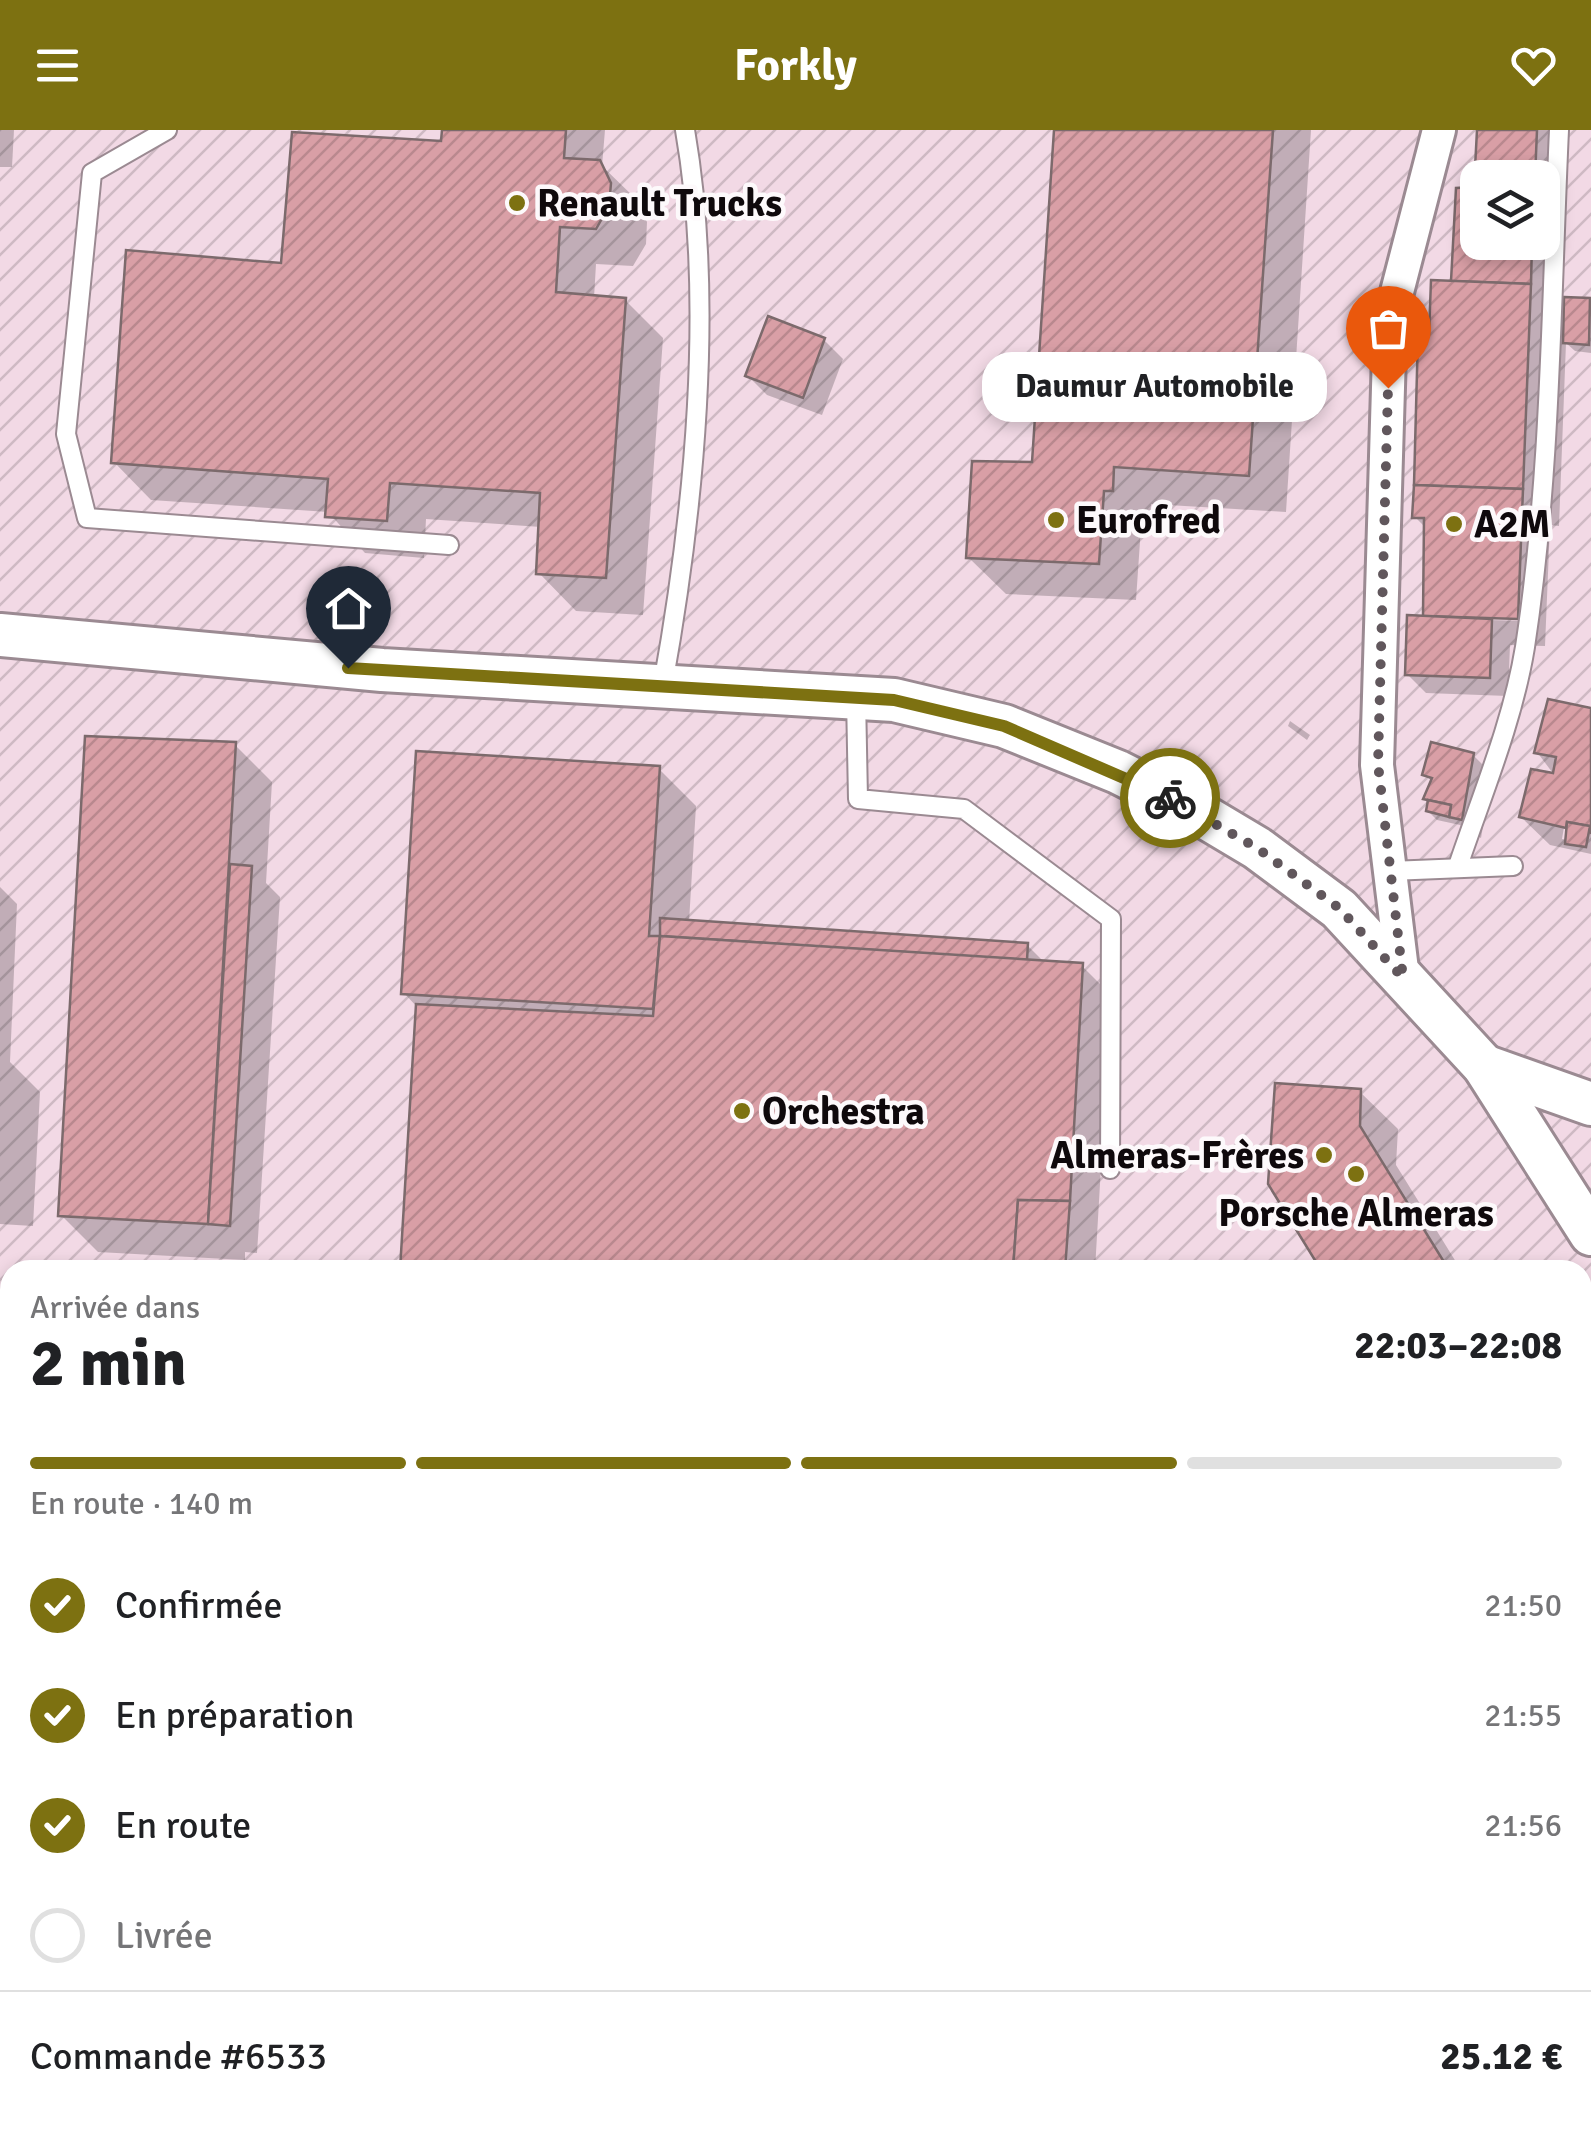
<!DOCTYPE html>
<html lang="fr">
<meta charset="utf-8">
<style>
body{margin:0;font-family:Signika,sans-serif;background:#f2f2f2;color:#202124;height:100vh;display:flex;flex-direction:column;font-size:38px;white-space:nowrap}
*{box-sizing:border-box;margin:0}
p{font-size:32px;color:#757577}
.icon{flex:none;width:55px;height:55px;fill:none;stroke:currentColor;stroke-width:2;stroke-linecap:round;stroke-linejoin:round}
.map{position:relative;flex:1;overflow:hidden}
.drawer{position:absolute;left:0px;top:1130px;width:1592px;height:882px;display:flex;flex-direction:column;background:#fff;border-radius:30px 30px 0 0;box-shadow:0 5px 15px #0003}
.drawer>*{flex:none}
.controls{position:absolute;left:1460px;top:30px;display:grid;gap:20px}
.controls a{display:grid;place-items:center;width:100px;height:100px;border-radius:20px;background:#fff;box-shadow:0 5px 15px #0003;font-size:50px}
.pin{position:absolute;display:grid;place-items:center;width:85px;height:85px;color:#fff;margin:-102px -42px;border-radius:50% 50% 50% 0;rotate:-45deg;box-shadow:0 0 10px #0007}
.pin .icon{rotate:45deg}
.courier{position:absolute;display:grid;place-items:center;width:100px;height:100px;margin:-50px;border:8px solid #7d7111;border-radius:50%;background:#fff;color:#222;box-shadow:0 2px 12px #0007}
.bubble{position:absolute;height:70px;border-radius:30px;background:#fff;box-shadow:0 5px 15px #0003;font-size:32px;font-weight:800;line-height:70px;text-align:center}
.head em{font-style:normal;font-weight:800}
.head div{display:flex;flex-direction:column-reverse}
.head{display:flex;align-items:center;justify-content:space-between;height:170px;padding:0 30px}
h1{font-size:65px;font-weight:800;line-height:75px}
.bar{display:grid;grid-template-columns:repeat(4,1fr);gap:15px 10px;align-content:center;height:120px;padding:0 30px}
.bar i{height:12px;border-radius:8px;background:#e0e0e0}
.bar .current{background:#7d7111}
.bar p{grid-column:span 4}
.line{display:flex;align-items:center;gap:25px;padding:0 30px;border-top:2px solid #e0e0e0}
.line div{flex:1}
ol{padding:0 30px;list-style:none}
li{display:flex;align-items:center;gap:30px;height:110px}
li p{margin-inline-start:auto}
li .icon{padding:10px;border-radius:50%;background:#7d7111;color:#fff;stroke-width:4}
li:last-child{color:#757577}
li i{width:55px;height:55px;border:5px solid #e0e0e0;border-radius:50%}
header{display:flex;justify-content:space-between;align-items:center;height:130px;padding:0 30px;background:#7d7111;color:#fff;font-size:45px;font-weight:800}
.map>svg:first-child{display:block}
</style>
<header><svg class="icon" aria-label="menu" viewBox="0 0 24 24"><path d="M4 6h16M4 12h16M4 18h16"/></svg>Forkly<svg class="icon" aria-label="heart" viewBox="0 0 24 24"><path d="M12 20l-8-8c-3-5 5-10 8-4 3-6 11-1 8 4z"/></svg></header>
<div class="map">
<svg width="1591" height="2012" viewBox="0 0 1591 2012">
<defs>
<pattern id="industrial-furrows" width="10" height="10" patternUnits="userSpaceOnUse" patternTransform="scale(2.5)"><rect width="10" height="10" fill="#f2d9e5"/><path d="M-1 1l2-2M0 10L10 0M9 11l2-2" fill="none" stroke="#ceb9c3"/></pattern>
<pattern id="building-hatch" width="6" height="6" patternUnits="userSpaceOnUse" patternTransform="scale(2.5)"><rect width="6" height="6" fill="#d99fa6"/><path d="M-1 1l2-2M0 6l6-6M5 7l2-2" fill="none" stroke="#b9888e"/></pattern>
</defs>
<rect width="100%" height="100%" fill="#fae8f0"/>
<!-- industrial -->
<path fill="url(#industrial-furrows)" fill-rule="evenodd" d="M0,0H1591V1494L1583,1514L1582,1140H10V2002L1378,2003L1374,2012H0ZM1478,48H1542V112H1478Z"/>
<!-- shadow -->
<g fill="#0003" fill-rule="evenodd">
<path d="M0,0H14L12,37H0Z"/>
<path d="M444,0H605L602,36L637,70L647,92L646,114L633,136L596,134L594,168L625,170L663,208L643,485L576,481L539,443L541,397L426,389L424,428L365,423L328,382L151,370L114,332L283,136L443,14Z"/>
<path d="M1057,0H1311L1286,382L1151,374L1150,398L1141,397L1136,470L1006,464L968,427L1034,334Z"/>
<path d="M1480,0H1566L1558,186L1566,193L1591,173V223L1575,221L1566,213L1559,396L1550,395L1545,516L1510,515L1508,566L1426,563L1407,544L1425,488L1427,399L1415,387L1431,206L1458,154L1476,60ZM1478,48H1542V112H1478ZM1451,484L1530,486V491L1451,489Z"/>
<path d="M824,210L843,229L822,285L767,265L748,246Z"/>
<path d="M375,466L384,475L382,492H363L354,483Z"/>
<path d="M1591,581V724L1550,715L1521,687L1555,646L1537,622ZM1567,680L1570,693L1567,710L1562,709Z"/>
<path d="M1290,591L1310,605L1307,610L1288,596Z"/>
<path d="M235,615L272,652L266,753L280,767L257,1123L245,1122V1130L98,1122L61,1085Z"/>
<path d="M1473,625L1492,644L1481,708L1460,695L1437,690L1428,681L1426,668L1433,653L1425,644Z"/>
<path d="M658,638L696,676L689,792L1027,815L1046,834L1082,836L1111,865L1095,1140H403L418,878L404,863Z"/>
<path d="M0,757L17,774L10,932L40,962L33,1096L0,1094Z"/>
<path d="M1360,962L1398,999L1396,1035L1461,1140H1324Z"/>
<path d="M0,1287L10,1289V1838L0,1836Z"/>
<path d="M741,2002H839L837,2012H750Z"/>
<path d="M1026,2002H1330L1328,2012H1023Z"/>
</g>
<!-- building -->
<g fill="url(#building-hatch)" stroke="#7c6a6c" stroke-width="2.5">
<path d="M442,0H566L564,28L600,30L611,53L609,76L596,99L560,97L556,162L626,168L606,448L536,444L540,363L390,353L387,391L325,387L328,349L111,333L126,120L281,133L292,2L441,11Z"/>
<path d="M1054,0H1273L1249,346L1114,337L1113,361H1104L1099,434L966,428L972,331L1032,332Z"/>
<path d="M1477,0H1537L1535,48H1478V112H1532L1531,154L1451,151L1456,58L1474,57Z"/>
<path d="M1431,150L1531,154L1523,359L1414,355L1418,204H1429Z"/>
<path d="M1564,167L1590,168L1589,215L1563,213Z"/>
<path d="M768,186L825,208L803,268L745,246Z"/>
<path d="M1414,355L1523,359L1518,489L1423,486L1424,388H1412Z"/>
<path d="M352,463L376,464L374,484H352Z"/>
<path d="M1407,485L1492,489L1490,548L1405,545Z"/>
<path d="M1548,569L1591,578V704L1590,696L1567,692L1566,698L1519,687L1531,639L1553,643L1556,627L1534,623Z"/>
<path d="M85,606L236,612L208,1094L58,1086Z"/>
<path d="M1431,612L1474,623L1462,690L1449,687L1451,675L1423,669L1432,648L1422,645Z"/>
<path d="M416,621L660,636L649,806H660L653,879L401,864Z"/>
<path d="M1428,670L1451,675L1449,687L1426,681Z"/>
<path d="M1567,692L1590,696L1586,717L1565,714Z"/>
<path d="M230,734L252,736L230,1096L208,1094Z"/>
<path d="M660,788L1028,813L1027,830L660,806Z"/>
<path d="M660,806L1083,833L1070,1071L1018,1070L1013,1140H400L416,874L653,886Z"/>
<path d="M1275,953L1361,959L1360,996L1449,1140H1321L1268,1054Z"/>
<path d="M1018,1070L1070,1071L1065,1140H1013Z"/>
<path d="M0,1284L10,1287V1562L0,1559Z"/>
<path d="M0,1559L10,1562V1818L0,1816Z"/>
<path d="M761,2002H816L814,2012Z"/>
<path d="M1023,2002H1283L1281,2012H1021Z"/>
</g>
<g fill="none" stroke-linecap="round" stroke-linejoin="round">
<!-- service casing -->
<g stroke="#9b8a92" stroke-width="22">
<g id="service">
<path d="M167,0L92,43L66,304L87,388L449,415"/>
<path d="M663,554C694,382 715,172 685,0"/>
<path d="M856,567L858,669L964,679L1111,789L1110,1039"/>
<path d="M1458,736C1482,665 1513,591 1525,517C1551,347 1551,172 1559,0"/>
<path d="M1390,741L1513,736"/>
<path d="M969,2012L973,2002"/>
<path d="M1344,2012L1346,2002"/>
</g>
</g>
<!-- minor casing -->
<g stroke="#9b8a92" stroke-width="38">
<g id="minor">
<path d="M1403,848L1377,635L1390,189L1439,0"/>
<path d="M0,1987L10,1989"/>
<path d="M60,2002L96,2012"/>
</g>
</g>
<!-- tertiary casing -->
<g stroke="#9b8a92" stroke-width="48">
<g id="tertiary">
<path d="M0,505L382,540L894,570L1004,596L1118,642L1195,681L1257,718L1339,779L1484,936L1591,1104"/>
<path d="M1484,936L1591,974"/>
</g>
</g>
<!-- primary casing -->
<g stroke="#9b8a92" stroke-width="58">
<g id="primary">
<path d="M1582,1584L1591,1562"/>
<path d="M1582,1925L1591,1884"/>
<path d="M1417,2012L1421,2002"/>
<path d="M1564,2012L1566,2002"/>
</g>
</g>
<!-- service -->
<use href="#service" stroke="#fff" stroke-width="18"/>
<!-- minor -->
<use href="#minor" stroke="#fff" stroke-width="32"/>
<!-- tertiary -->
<use href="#tertiary" stroke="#fff" stroke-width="42"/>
<!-- primary -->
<use href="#primary" stroke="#fff" stroke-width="52"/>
</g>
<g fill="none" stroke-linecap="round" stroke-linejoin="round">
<!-- done -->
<path stroke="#61575c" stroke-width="10" stroke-dasharray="0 18" d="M1170,668L1257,718L1339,778L1403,848L1378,634L1388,258"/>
<!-- route -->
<path stroke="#7d7111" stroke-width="12" d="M348,538L894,570L1004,596L1170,668"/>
</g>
<!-- markers -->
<g fill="#7d7111" stroke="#fdf9fb" stroke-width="4">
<circle cx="517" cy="73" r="10"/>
<circle cx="1056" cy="390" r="10"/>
<circle cx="1454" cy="394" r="10"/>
<circle cx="742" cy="981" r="10"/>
<circle cx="1324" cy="1025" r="10"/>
<circle cx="1356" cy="1044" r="10"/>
</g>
<g text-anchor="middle" stroke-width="9" stroke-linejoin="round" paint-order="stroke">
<!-- poi labels -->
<g font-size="38" font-weight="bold" fill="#0f090c" stroke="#fdf9fb" text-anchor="start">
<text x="537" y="86">Renault Trucks</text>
<text x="1076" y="403">Eurofred</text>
<text x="1474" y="407">A2M</text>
<text x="762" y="994">Orchestra</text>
<text x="1304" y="1038" text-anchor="end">Almeras-Frères</text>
<text x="1356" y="1096" text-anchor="middle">Porsche Almeras</text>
</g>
</g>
</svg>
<div class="controls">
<a><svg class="icon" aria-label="layers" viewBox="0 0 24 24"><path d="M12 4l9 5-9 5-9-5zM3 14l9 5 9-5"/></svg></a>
</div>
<div class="pin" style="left:1388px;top:258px;background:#ea580c"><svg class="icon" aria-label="bag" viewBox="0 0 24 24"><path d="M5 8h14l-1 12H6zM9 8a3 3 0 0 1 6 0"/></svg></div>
<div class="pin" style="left:348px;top:538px;background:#1f2937"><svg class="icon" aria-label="home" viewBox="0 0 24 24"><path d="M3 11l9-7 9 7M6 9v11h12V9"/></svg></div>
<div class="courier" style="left:1170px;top:668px"><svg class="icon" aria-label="bike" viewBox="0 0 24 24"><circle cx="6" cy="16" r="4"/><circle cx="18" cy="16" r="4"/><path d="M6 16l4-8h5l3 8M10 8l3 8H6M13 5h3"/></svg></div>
<div class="bubble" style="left:982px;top:222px;width:345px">Daumur Automobile</div>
<section class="drawer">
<div class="head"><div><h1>2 min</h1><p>Arrivée dans</p></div><em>22:03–22:08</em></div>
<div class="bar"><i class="current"></i><i class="current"></i><i class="current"></i><i></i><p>En route · 140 m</p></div>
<ol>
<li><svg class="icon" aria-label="check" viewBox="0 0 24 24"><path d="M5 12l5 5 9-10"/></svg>Confirmée<p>21:50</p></li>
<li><svg class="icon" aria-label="check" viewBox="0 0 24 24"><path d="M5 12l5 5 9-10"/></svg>En préparation<p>21:55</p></li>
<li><svg class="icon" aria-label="check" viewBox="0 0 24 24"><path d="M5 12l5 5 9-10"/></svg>En route<p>21:56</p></li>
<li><i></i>Livrée</li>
</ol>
<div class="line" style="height:130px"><div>Commande #6533</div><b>25.12 €</b></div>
</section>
</div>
